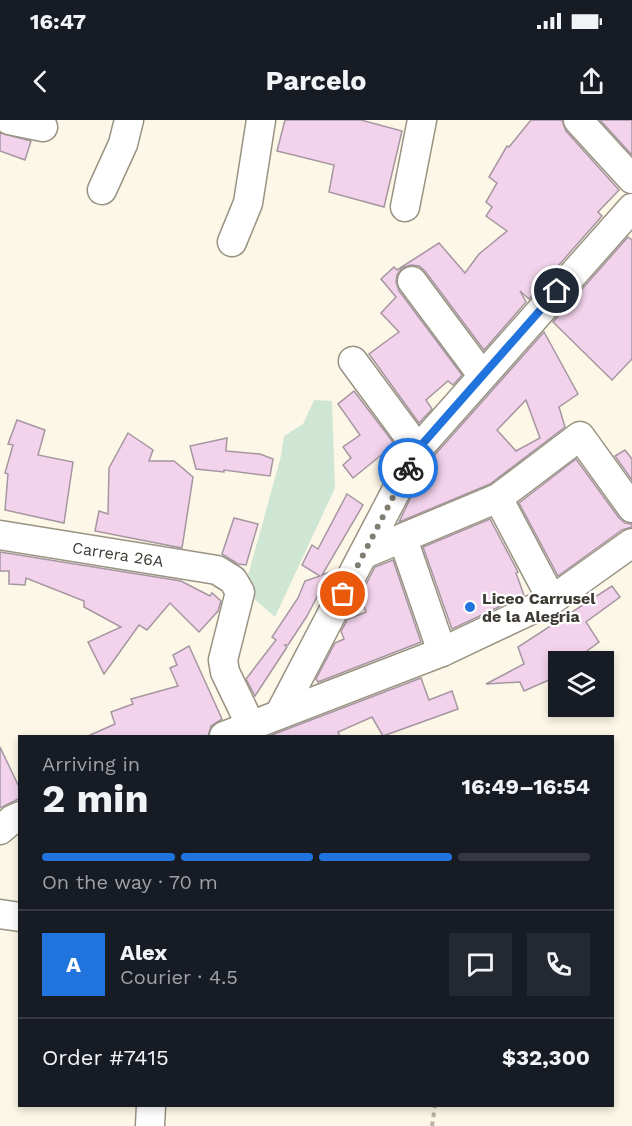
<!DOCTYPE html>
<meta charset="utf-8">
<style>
body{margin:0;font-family:"Work Sans",sans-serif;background:#242831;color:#f1f3f6;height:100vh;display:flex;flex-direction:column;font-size:22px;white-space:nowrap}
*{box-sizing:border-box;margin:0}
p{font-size:20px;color:#9ea1a6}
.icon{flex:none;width:33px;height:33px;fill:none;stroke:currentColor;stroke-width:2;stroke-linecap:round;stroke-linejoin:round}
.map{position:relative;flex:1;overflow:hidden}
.details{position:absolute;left:18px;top:615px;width:596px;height:372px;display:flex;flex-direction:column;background:#171b24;border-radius:0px;box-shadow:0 3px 9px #0003}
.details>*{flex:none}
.fabs{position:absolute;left:548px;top:531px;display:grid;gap:12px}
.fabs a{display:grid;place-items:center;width:66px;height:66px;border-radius:0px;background:#171b24;box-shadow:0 3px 9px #0003;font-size:30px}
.pin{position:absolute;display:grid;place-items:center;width:51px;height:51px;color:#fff;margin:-26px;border:3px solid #fff;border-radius:50%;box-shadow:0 2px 6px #0007}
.courier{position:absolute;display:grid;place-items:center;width:60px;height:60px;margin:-30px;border:4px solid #2174de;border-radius:50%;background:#fff;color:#222;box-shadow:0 2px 8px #0007}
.headline em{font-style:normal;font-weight:700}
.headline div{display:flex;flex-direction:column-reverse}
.headline{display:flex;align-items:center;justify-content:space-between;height:102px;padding:0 24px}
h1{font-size:39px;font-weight:700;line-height:45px}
.bar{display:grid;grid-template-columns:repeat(4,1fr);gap:9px 6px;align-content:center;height:72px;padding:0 24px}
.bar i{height:8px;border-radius:4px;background:#363941}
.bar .selected{background:#2174de}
.bar p{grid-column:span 4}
.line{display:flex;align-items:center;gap:15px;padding:0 24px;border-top:2px solid #363941}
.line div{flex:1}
.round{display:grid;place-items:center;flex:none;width:63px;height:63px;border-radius:0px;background:#242831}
.status{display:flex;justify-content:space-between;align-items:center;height:42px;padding:0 30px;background:#171b24;direction:ltr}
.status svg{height:16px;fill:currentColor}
header{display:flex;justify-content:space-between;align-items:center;height:78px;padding:0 24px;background:#171b24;font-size:27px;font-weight:700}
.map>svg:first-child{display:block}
</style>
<div class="status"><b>16:47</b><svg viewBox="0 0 49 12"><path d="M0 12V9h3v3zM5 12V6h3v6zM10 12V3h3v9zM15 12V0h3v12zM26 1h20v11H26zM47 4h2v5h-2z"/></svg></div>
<header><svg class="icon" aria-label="back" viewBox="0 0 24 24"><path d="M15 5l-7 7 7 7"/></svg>Parcelo<svg class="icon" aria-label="share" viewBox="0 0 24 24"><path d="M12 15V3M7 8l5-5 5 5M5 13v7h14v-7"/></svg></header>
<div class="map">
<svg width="632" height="1006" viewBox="0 0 632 1006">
<rect width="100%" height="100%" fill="#fcf7e6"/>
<!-- green -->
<path fill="#d0e6d4" d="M314,280L332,281L335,368L275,497L244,470L281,336L284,316L303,304Z"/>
<!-- building -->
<g fill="#f3d3ec" stroke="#a596a1" stroke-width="1.5" fill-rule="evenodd">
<path d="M285,0H361L402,11L384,87L329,72L334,45L277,31Z"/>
<path d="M531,0H562L566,11L619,70L598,92L602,96L529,179L520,171L526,182L484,230L425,151L419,146L411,145L402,148L397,155L396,162L399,171L462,255L453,265L448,261L426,280L432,289L419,303L369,234L399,212L381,193L396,177L381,159L394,147L397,150L439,123L465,153L479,134L507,111L486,96L492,87L486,82L497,63L489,57L507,26L509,27Z"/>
<path d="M600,0H632V35Z"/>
<path d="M0,13L31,21L25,40L0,31Z"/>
<path d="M628,117L632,120V239L612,260L553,202Z"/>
<path d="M544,212L578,274L559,287L565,307L490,364L399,402L413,373L425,365L420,361L432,338ZM526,280L540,318L516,331L497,310Z"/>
<path d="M354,271L399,330L396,335L390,328L353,358L343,345L351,338L343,327L360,315L338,284Z"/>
<path d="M17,300L45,310L38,335L73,342L64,403L5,390L8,354L5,353L13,325L8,324Z"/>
<path d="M128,313L153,330L149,341H174L193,357L182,428L95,411L99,391L108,394L109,348Z"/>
<path d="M227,318L226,331L260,334L273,339L270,356L224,350V352L196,349L190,326Z"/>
<path d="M625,330L632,339V360L615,336Z"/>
<path d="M576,339L619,398L625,403L632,404V407L622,410L558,456L519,383Z"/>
<path d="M347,374L363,385L322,455L330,452L307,496L288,525H285L287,527L255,576L246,559L276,520L272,517L298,478L305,461L320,456L302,445L312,425L318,429Z"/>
<path d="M234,398L258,404L246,445L238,444L222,434Z"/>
<path d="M490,399L518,452L516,453L524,475L452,509L423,427Z"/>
<path d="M0,432L181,461L210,476L212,473L221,481L218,491L199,512L170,483L147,510L139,505L104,554L88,522L121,507L84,487V481L26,458L25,465L9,464V451H0Z"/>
<path d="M393,440L421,522L318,562L316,559L335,523L344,519L341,511L348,499L366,492L360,476L375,447Z"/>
<path d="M612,466L620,477L586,502L599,522L572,542H558V556L524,571L520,562L486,564L524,544L518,527Z"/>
<path d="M189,526L222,599L211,606L208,616H88L115,604L111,592L133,584L131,579L178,566L170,548L177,545L173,535Z"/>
<path d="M421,558L429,580L452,571L458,589L383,616L372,597L338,612L340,616H269Z"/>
<path d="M0,627L20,669V678L0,688Z"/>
</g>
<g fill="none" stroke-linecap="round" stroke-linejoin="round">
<!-- minor casing -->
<g stroke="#989383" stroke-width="31">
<g id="minor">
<path d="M9,0L43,7"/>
<path d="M578,0L632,59"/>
<path d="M102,70L123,24L129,0"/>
<path d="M405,87L422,0"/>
<path d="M232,122L248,83L261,0"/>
<path d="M412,161L482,255"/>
<path d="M353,241L418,329"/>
<path d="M498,378L552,480"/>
<path d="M0,415L217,450L233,460L240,472L223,540L225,552L251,606"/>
<path d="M403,419L442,532"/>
<path d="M364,434L498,378L580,316L632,388"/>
<path d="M280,593L418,329L632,88"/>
<path d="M224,616L442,532L552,480L632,423"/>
<path d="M0,710L13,699L20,696"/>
<path d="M0,794L20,797"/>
<path d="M150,1006L151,986"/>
</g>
</g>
<!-- path -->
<path stroke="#b7b3a6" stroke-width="4" stroke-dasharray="4.5 4.5" stroke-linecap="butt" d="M432,1006L435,986"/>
<!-- minor -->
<use href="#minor" stroke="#fff" stroke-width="28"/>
</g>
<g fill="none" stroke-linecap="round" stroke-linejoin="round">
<!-- done -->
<path stroke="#807d72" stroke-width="6" stroke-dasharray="0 10.8" d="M343,474L408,348"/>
<!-- route -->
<path stroke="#2174de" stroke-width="8" d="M408,348L418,329L557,171"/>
</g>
<!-- markers -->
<circle fill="#2174de" stroke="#fff" stroke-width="2" cx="470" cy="487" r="6"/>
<g text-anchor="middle" stroke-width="4.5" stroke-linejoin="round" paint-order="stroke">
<!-- street labels -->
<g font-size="16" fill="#3d3b34" stroke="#fff">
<text transform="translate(118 434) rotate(9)" y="6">Carrera 26A</text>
</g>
<!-- poi labels -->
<g font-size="16" font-weight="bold" fill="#3d3b34" stroke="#fff" text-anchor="start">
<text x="482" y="484">Liceo Carrusel<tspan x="482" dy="18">de la Alegria</tspan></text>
</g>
</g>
</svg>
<div class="fabs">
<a><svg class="icon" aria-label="layers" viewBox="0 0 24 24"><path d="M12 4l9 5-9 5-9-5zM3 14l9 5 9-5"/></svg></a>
</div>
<div class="pin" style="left:343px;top:474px;background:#ea580c"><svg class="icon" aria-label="bag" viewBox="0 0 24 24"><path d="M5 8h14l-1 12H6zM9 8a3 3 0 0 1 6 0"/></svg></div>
<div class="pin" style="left:557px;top:171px;background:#1f2937"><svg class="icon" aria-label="home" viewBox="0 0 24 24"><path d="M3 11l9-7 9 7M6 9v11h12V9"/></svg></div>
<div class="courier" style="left:408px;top:348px"><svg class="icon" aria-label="bike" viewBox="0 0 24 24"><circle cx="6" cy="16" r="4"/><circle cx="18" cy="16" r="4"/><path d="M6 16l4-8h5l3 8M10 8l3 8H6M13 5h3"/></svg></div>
<section class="details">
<div class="headline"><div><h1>2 min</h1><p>Arriving in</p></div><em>16:49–16:54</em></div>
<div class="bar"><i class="selected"></i><i class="selected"></i><i class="selected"></i><i></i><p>On the way · 70 m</p></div>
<div class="line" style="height:108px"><b class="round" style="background:#2174de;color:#fff">A</b><div><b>Alex</b><p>Courier · 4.5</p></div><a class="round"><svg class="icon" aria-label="chat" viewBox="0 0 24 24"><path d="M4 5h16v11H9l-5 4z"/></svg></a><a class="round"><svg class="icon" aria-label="phone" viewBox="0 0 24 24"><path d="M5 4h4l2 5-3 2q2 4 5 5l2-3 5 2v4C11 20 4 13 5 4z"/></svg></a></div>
<div class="line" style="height:78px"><div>Order #7415</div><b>$32,300</b></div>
</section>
</div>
